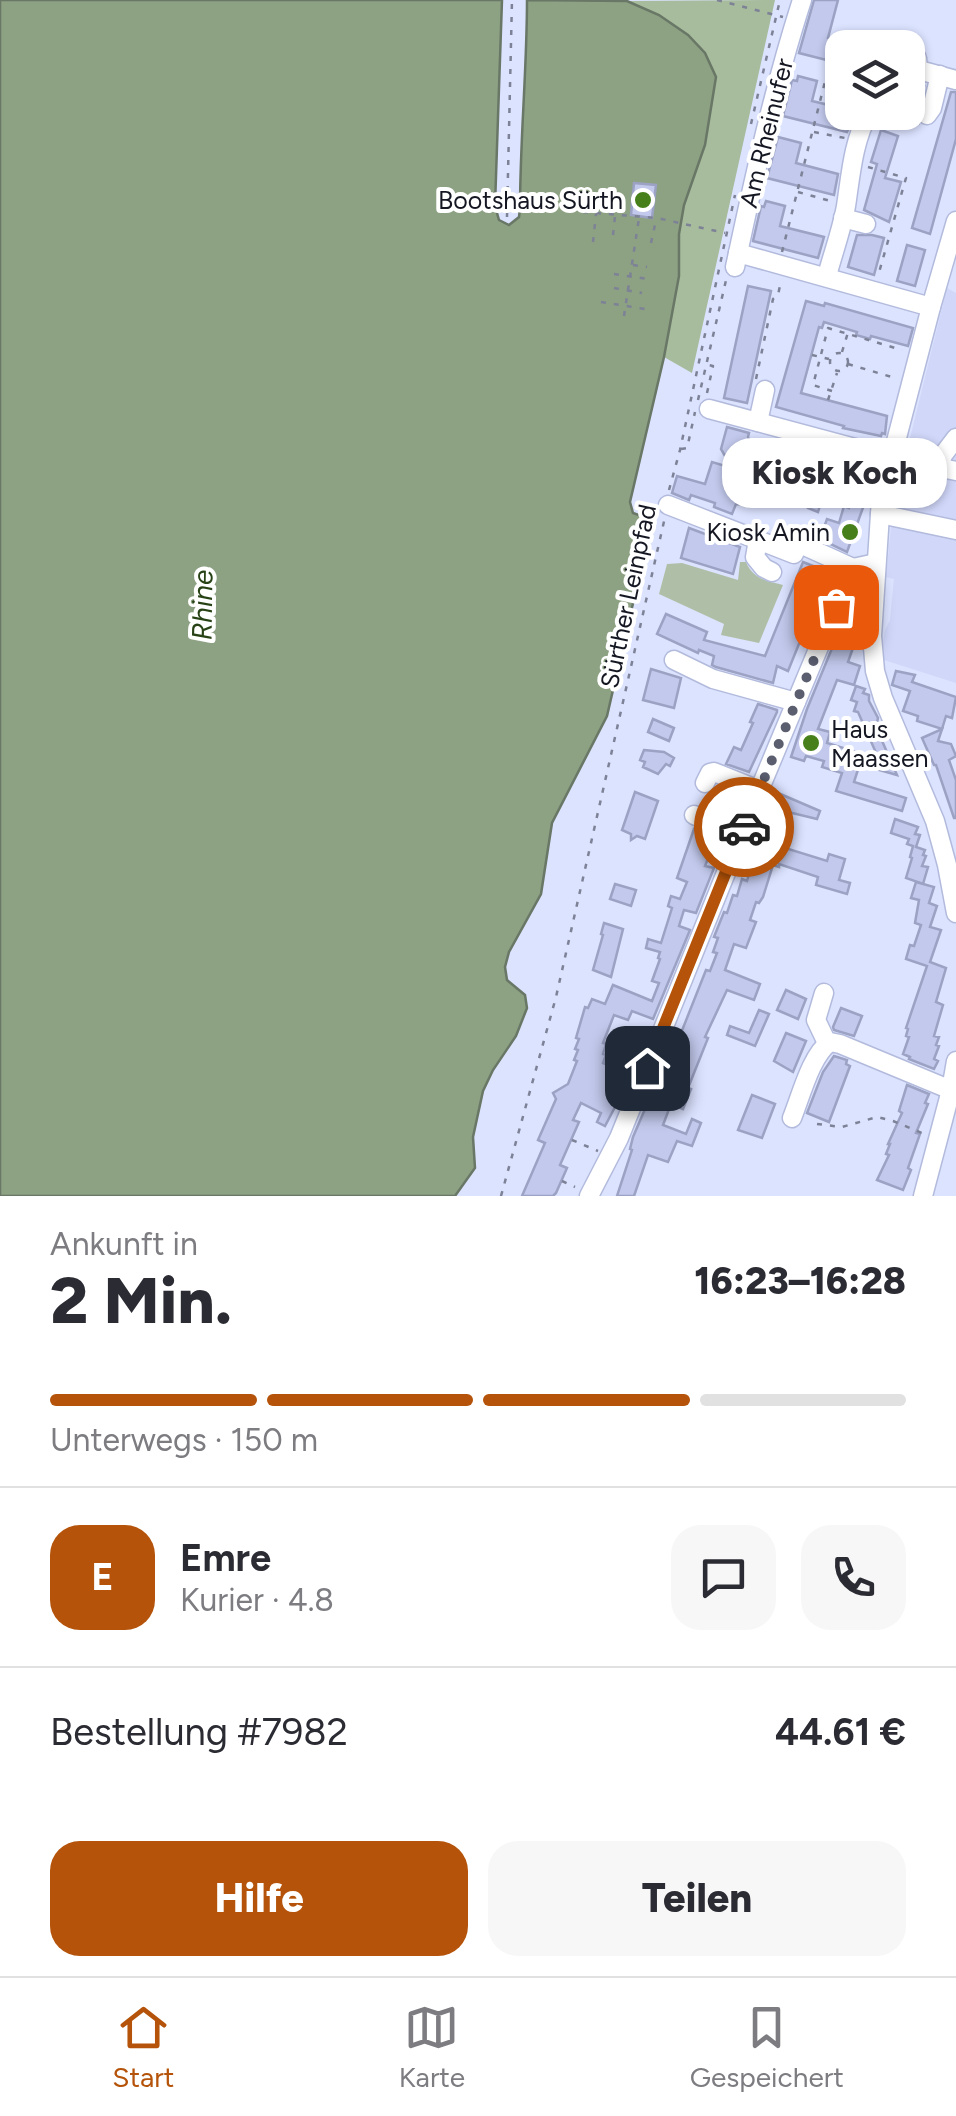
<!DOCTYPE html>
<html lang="de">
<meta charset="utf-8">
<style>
body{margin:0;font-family:Figtree,sans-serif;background:#f7f7f7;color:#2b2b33;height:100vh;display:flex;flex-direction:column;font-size:38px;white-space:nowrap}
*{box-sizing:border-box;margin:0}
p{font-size:32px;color:#7c7c81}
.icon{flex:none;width:55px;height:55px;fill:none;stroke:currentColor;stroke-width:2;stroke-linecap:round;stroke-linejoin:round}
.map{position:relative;height:1196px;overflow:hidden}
.sheet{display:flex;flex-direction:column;background:#fff;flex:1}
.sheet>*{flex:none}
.fabs{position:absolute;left:825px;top:30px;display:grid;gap:20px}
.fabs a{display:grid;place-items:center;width:100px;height:100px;border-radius:20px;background:#fff;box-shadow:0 2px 8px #0004;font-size:50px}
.pin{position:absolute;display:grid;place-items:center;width:85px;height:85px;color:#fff;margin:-42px;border-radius:20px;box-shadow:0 5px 15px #0006}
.courier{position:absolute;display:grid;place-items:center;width:100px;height:100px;margin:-50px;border:8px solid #b45309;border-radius:50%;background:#fff;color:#222;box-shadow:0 2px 12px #0007}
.bubble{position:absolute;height:70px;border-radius:30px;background:#fff;box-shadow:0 2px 8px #0004;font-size:32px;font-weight:800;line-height:70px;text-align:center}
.head em{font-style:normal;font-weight:800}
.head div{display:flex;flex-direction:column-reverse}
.head{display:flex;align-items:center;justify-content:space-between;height:170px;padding:0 50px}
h1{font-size:65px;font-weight:800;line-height:75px}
.bar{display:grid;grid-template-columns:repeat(4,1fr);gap:15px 10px;align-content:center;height:120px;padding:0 50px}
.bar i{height:12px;border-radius:8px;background:#e1e1e2}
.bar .active{background:#b45309}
.bar p{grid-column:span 4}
.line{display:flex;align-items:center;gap:25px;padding:0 50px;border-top:2px solid #e1e1e2}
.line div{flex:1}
.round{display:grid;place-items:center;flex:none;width:105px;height:105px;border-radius:30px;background:#f7f7f7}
.primary-button{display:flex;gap:20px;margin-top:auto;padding:20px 50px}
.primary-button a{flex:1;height:115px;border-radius:30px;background:#b45309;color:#fff;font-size:40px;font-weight:800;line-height:115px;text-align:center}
.primary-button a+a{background:#f7f7f7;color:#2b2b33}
.dock{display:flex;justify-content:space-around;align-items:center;height:140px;border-top:2px solid #e1e1e2;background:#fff;font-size:28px;color:#7c7c81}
.dock a{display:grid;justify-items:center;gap:5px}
.dock .active{color:#b45309}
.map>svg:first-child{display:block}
</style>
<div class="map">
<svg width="956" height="1196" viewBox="0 0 956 1196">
<rect width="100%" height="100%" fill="#dce3ff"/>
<!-- built -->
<path fill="#d0d7f9" d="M947,288L956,293V683L884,660L883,642L885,630L890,620L894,579L886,577L893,507Z"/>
<!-- green -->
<path fill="#afbfa7" d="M740,562H746C753,579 767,581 783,585L759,643L721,635L724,624L659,594L667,564L682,563L738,580Z"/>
<!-- forest -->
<path fill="#a7bc9d" d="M775,0L692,373L664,357L679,275V234L684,205L705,145L659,15L627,1Z"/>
<!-- water -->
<path fill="#8da183" stroke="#697766" stroke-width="2.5" d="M0,0H502L495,206L499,220L509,225L519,217L520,209C520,139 527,70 527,0L627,1L659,15L688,35L705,53L716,77L705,145L684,205L679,234V276L664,357L630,502L633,513L650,519L643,560L607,716L552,823L541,894L509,952L505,967L507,980L525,995L527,1008L516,1036L493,1070L483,1091L473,1137L475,1168L455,1196H0Z"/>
<!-- building -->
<g fill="#c2c9ec" stroke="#9ba2c3" stroke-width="2.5">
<path d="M814,0H838L828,38L842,42V64L799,53Z"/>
<path d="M798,76L817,81L812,101L842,108V112H855L847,132L783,116L792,80L797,81Z"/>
<path d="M908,81L924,86L920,103L915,113L918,123L908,120Z"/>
<path d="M951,92H956V139L930,234L912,228Z"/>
<path d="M881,130L898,136L885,178L901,182L889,222L864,210L877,164L871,162Z"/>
<path d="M778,137L801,143L796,163L838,174L834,195L767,178Z"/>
<path d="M634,183L656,185L652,218L631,215Z"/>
<path d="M766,201L785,206L780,226L824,237L818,258L753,241L761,206L764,207Z"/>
<path d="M857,235H872L884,238L874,275L848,267Z"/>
<path d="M907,245L925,250L915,286L897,281Z"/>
<path d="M748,286L771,291L747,403L724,398Z"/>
<path d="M806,301L824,306L825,303L913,328L908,346L871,336L870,339L856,335L857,332L824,322L822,328L819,327L801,393L887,416L885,434L882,433L881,436L843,428L844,426L776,407Z"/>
<path d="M727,427L749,433L748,437L751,445L755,446L752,455L749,454L746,467L743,466L738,483L756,489L751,505L736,504L732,514L714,507L715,503L691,495L689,500L672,493L677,476L705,484L712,462L732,468L721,449Z"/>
<path d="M784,442L874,466L871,476L874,477L868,502H865L847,552L824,541L828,532L823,530L827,519L839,523L844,506L849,508L858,478L848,475L849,470L827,464L825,473L798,465L801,456L782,451Z"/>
<path d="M767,478L795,487L790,502L762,493Z"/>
<path d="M817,479L827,482L818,512L808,508Z"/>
<path d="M689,528L740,547L733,574L681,558Z"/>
<path d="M803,562L828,572L788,671L777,666L773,683L716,667L712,665L714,656L699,650L698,653L657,634L666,614L707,632L704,640L765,656Z"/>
<path d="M854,595L862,598L860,644L859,647L854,645L848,662L860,666L854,685L837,680L818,729L830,732L827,743L863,754L854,782L906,798L902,811L836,791L842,773L822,767L824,761L806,756L804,761L791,757L807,709Z"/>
<path d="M651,669L681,678L674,708L643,700Z"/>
<path d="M896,671L915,675L912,682L956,697L952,718L946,716L942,729L917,721L918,716L903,711L910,691L892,685Z"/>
<path d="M856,686L865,689L863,693L869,695V701L878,718L876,727L897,775L879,770L881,764L858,712L854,711L857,702L851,700Z"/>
<path d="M758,704L777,710V712L749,772L726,764L734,747L741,750L753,723L750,722Z"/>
<path d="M653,719L674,728L669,741L648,732Z"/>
<path d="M942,729L938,741L951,744L956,756L949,760L956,780V818H954L936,765H934L922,738Z"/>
<path d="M644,750L664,752L674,758L670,766L666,764L658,774L643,767L645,762L640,760Z"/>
<path d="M717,787L738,795L732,811L737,813L734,819L709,808Z"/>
<path d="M635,792L658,801L645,839L637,836L631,840V834L622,830Z"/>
<path d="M778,793L820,811L817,819L784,811L779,827L782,829L778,842L786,845L785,848L827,861L829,854L845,859L839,880L850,883L847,894L816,885L818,877L779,864V867L773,865L763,897L759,903L756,902L750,920L756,922L746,948L734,944L725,970L760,984L754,1000L727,990L705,1037L708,1038L688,1088L691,1089L683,1109L671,1104L663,1125L686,1134L692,1119L701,1123L692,1146L677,1141L668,1162L648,1155L634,1196H617L632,1150L630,1149L633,1137L658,1079L662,1081L706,970L710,971L717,953L713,952L718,938L714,937L724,912L727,913L733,895L737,896L742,879L747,881L758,839L761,840L767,823L760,821L769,800L775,801Z"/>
<path d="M895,819L918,827L915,834L920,835L916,847L925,850L923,855L926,856L922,866L928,867L923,884L906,878L912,858L910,857L913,846L907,844L909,839L891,833Z"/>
<path d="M694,829L716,838L705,866L714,868L696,913L684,910L679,926L690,930L653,1019L632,1011L628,1020L614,1015L603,1043L606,1044L603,1054L606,1055L603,1063L624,1072L614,1097L621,1099L618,1108L615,1107L605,1126L597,1122L601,1113L581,1103L573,1120L579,1122L560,1165L567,1168L556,1193L553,1196H522L545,1143L538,1140L556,1099L553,1093L568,1084L577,1061L574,1060L578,1050L575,1049L579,1039L576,1038L585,1007L588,1008L592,999L605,1004L613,985L652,1001L659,983L652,981L660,959L658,958L660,952L646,948L648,939L661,943L672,908L668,906L671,896L680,899L687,882L677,878Z"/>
<path d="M916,882L934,887L929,903L937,906L930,927L941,930L930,962L946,968L936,1002L943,1005L934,1036L939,1037L936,1045L939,1046L934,1059L938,1061L934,1069L909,1059L910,1057L903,1054L909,1037L906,1036L908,1029L906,1028L927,966L906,959L910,945L914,946L921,925L915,923L919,900L911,898Z"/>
<path d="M615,884L636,890L631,906L610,899Z"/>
<path d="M604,923L623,929L611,977L593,970L603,935L601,934Z"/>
<path d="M786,990L806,999L798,1019L777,1010Z"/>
<path d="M841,1008L862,1016L854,1036L834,1030L833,1027Z"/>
<path d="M759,1010L769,1014L755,1046L727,1035L730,1026L749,1033Z"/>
<path d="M786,1033L806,1041L793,1072L774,1061Z"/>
<path d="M834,1056L847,1060L846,1064L850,1066L829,1122L807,1113L823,1072Z"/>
<path d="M907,1085L929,1094L925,1103L928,1104L916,1133L920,1134L908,1168L911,1170L903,1190L877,1180L889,1155L886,1154L890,1144H888L902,1113L899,1111Z"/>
<path d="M752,1095L775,1104L762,1138L738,1130Z"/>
</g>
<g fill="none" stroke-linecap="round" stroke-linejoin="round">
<!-- minor casing -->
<g stroke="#b3bbdd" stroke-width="21">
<g id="minor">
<path d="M908,50L917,58L918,70"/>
<path d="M908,67L956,80"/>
<path d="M927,115L932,108L940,75"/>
<path d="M843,218L866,224"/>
<path d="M956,221L931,307L881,499L872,636L875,671L883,698L935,821L947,865L956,913"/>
<path d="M738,253L931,307"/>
<path d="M735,267C754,178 774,87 802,0"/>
<path d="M827,276C833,253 842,229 846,206C851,173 853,142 869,112"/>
<path d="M709,409L892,458L956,471"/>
<path d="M758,422L765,390"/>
<path d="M939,467L943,455L956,438"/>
<path d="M668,505L794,554L798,543L853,568"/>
<path d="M880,514L956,530"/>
<path d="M758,540L755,557L764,568L772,572"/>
<path d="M674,660L713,679L796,702"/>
<path d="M705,783L710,773L714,772L759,790"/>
<path d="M694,815L741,835"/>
<path d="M824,993L816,1020L827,1043"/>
<path d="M792,1118C801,1096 811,1055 830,1042L840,1044L951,1090"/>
<path d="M589,1196L619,1138L761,786L849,575L853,568L876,563"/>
<path d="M923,1196L951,1090L956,1061"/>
</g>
</g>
<!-- path -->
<g stroke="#7d8296" stroke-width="2.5" stroke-dasharray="5 8" stroke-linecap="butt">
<path d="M717,0L783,17"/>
<path d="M830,66L842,69"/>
<path d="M751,124L780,0"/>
<path d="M814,132L845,138"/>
<path d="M868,167L906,178L878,276"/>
<path d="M798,192L834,202"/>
<path d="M583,212L657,218L725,233"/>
<path d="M507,217L512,0"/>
<path d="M613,235L615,216"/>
<path d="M593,242L596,214"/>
<path d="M651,243L656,220"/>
<path d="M782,252L836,38"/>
<path d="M633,265L647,267"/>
<path d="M614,274L648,279"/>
<path d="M614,288L642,293"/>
<path d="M601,302L645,309"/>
<path d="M624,316L639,218"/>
<path d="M842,352L849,329"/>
<circle cx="839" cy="362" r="9"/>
<path d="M812,355L829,359"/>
<path d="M848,364L895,378"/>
<path d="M756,379L773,299L778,295L781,281"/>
<path d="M832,391L813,385L828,328L902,350"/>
<path d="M707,393L713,366L708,365"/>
<path d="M698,400L727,276"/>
<path d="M828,400L837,373"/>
<path d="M681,449L687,448L688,444L695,412"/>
<path d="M669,490L680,450L735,195"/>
<path d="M817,1124L842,1127L877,1117L893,1121L922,1133"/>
<path d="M572,1140L598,1151"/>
<path d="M562,1181L575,1187"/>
<path d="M501,1196L556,997L665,517"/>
</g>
<!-- minor -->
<use href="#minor" stroke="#fff" stroke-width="18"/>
</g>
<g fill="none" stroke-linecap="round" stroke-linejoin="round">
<!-- done -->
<path stroke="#5a5e6f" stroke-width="10" stroke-dasharray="0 18" d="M744,827L836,607"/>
<!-- route -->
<path stroke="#b45309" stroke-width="12" d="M647,1068L744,827"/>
</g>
<!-- markers -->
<g fill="#47801a" stroke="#fff" stroke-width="4">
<circle cx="643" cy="200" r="10"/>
<circle cx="850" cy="532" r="10"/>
<circle cx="811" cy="743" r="10"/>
</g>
<g text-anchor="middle" stroke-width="8" stroke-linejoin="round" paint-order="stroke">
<!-- street labels -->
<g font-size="25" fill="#141622" stroke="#fff">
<text transform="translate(766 133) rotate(-76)" y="9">Am Rheinufer</text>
<text transform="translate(628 596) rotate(-78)" y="9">Sürther Leinpfad</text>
</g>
<!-- poi labels -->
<g font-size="25" fill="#141622" stroke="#fff" text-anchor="end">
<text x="623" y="209">Bootshaus Sürth</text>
<text x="830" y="541">Kiosk Amin</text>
<text x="831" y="738" text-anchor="start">Haus<tspan x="831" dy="29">Maassen</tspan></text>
</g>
<!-- water labels -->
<g font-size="28" font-style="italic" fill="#274315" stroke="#fff">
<text transform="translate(202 605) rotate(-89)" y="10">Rhine</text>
</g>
</g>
</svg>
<div class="fabs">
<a><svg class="icon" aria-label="layers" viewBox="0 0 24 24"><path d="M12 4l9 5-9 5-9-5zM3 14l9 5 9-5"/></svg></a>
</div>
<div class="pin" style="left:836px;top:607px;background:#ea580c"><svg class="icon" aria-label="bag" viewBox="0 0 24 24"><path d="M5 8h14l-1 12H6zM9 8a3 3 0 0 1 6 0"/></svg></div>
<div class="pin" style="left:647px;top:1068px;background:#1f2937"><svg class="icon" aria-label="home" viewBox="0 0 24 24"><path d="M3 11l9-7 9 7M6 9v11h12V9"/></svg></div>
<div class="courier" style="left:744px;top:827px"><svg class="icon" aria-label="car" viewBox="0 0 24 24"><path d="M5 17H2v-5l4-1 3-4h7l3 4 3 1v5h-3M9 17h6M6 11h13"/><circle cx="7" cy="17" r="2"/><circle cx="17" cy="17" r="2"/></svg></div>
<div class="bubble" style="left:722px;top:438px;width:225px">Kiosk Koch</div>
</div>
<section class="sheet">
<div class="head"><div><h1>2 Min.</h1><p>Ankunft in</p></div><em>16:23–16:28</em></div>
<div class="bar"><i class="active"></i><i class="active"></i><i class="active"></i><i></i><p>Unterwegs · 150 m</p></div>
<div class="line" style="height:180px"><b class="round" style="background:#b45309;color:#fff">E</b><div><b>Emre</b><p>Kurier · 4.8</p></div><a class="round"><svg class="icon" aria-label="chat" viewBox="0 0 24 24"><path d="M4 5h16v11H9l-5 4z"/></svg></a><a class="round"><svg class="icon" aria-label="phone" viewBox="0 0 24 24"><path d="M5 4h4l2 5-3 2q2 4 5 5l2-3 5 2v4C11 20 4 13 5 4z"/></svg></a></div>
<div class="line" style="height:130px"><div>Bestellung #7982</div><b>44.61 €</b></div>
<div class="primary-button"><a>Hilfe</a><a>Teilen</a></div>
</section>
<nav class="dock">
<a class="active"><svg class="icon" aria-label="home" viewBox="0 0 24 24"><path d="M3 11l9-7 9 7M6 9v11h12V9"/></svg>Start</a>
<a><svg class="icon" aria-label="map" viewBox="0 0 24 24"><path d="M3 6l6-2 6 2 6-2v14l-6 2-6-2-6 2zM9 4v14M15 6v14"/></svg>Karte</a>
<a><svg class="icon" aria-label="saved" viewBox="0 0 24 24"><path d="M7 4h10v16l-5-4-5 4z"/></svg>Gespeichert</a>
</nav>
